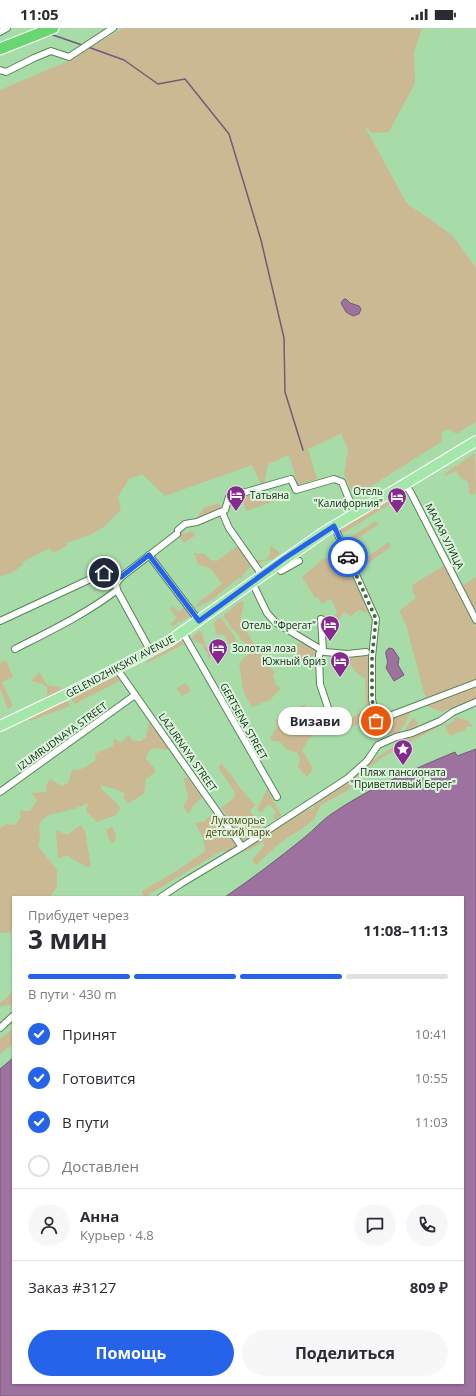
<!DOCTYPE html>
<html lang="ru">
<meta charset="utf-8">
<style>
body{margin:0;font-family:"Open Sans",sans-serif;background:#f7f7f7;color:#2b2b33;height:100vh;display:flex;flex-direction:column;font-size:15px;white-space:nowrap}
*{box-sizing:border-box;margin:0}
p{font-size:13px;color:#7c7c81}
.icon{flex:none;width:22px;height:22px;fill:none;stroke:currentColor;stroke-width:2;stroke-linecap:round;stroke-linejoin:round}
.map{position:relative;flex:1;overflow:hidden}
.sheet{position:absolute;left:12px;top:868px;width:452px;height:488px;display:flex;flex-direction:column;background:#fff;border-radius:0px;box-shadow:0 1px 3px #0004}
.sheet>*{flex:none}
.pin{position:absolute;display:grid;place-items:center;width:34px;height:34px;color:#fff;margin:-17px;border:2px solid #fff;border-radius:50%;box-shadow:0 1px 4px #0007}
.courier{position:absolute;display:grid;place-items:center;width:40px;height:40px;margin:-20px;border:3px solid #2563eb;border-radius:50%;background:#fff;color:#222;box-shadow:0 1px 5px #0007}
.bubble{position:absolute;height:28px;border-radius:14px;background:#fff;box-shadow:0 1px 3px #0004;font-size:13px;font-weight:700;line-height:28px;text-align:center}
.head em{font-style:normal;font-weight:700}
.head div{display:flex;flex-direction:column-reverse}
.head{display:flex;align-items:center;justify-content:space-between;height:68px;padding:0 16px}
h1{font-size:26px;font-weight:700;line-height:30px}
.bar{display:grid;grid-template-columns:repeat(4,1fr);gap:6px 4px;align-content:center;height:48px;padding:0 16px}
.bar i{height:5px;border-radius:3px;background:#e1e1e2}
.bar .active{background:#2563eb}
.bar p{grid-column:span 4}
.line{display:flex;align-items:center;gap:10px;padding:0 16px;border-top:1px solid #e1e1e2}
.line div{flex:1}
.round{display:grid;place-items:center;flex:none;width:42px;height:42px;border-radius:21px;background:#f7f7f7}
ol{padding:0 16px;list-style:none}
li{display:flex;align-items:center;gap:12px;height:44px}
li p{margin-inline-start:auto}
li .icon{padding:4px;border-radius:50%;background:#2563eb;color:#fff;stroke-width:4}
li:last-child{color:#7c7c81}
li i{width:22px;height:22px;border:2px solid #e1e1e2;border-radius:50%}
.button{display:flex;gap:8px;margin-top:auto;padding:8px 16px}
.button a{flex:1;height:46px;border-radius:24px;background:#2563eb;color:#fff;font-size:16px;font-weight:700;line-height:46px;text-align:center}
.button a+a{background:#f7f7f7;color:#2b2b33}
.status{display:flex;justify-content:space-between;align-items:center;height:28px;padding:0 20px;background:#fff;direction:ltr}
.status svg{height:11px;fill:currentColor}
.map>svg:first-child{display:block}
</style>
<div class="status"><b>11:05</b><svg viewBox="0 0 49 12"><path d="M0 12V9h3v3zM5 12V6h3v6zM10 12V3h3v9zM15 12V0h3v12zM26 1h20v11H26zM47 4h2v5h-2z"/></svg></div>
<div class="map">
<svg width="476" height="1368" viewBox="0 0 476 1368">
<rect width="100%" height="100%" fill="#a7dca8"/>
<!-- green -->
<g fill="#cbb994">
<path d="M123,0H422L414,24L415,55L389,104L372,105L364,97L406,174L410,178L430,191L453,208L476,240V394L458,405H455L448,401L442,404V413L438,416L354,469L344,446L348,421L341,406L308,421L317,451L298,457L289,427L268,436L264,455L261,456L252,437L165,468L142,446L129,451L118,469L121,482L104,499L90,507L66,515L67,518L53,525L50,520L23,534V537L13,544L0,549V62L66,34Z"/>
<path d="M475,425L476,464L473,467L469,466L468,454L460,449L456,443L445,448L444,446Z"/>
<path d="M267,464L270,475L246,483L244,475L230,474L229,472Z"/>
<path d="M403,464L408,465L342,506L339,500Z"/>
<path d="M219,475L221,480L203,491L197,489L204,480Z"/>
<path d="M376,493L379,496L347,518L344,513Z"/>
<path d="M192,503L196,507L184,515L179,509L180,506L187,505Z"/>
<path d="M389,514L391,517L388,521L361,540L358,535Z"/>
<path d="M338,515L369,585L358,582L351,588L344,584L339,592L335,588L337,583L331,571L322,576L318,569L315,570L302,549L323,531L330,529L333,518Z"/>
<path d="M270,517L280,525L273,531L254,536L248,541L241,550L237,551L213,571L193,581L199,574L222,556L211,541L198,536L194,525L205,526L210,532L217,533L236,519L251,527L257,532H266L270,526Z"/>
<path d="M445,537L476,599V653L426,672L406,597L399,583L416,570L413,563L412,558L417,554Z"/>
<path d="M476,549V587L462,558Z"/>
<path d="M175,566L191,587L181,594L180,593L173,598L170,596L177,590L170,581L173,578L179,584L184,579L173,567Z"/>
<path d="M241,573L244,574L240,596L248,605L253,615L258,617C260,621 262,627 264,630C269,634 271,634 271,641L276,644L273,647L276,657L281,660L270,672L253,679C239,663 244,655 239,636C242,630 249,627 254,621L241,612L238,606L231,600L228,594L223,589L224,587Z"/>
<path d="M219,590L222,591L236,611L235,616L232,619L228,615L225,607L216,606L214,595Z"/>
<path d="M199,603L203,606C202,611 208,622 211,627L209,631L207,630L208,626L203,620V617L191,611Z"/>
<path d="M179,613H181L184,616L147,635L146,633Z"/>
<path d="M304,615L311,616L316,626L307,631V634L299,636L295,622L297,616Z"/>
<path d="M369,625L371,626L370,677L369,680L371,681V690L352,699L343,697L346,694L365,681L366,677L365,651C357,646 352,640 349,632L352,627Z"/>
<path d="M6,632L13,649L2,654L13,678L8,681L0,661V635Z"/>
<path d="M39,644L47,657L60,659L62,663L44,673L47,666V660L43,656L31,653Z"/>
<path d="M117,647L120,653L75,676L71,671Z"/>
<path d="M186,655L191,663L182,668L176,660Z"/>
<path d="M476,658V671L455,680H452L442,684L424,677Z"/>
<path d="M67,672L70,678L30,693L28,690Z"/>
<path d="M305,676L311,688L295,694L292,684Z"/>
<path d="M410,682V687L398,706L385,707L384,710L377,707L379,701L376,694Z"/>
<path d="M286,688C295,690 295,698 298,705L303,706L310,702L311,708L302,722L313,741L307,749L298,739L300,731L298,725L288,722L278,713H273L270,710L277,698L275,692Z"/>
<path d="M456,689L469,693L473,699L467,698L465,702L450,708L444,696L383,729L354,751L353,749L370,734L400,714L442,695L448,696L451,695Z"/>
<path d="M414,690L418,694L416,700L402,706L412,691Z"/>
<path d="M149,694L166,717L169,722L154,720L148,724L146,731L155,741V745L146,750L144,766L129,775L123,770L125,765L115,761L100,757C104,768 117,771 120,781L116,787L97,794L86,783L88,775L74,781L49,787L41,793L39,800L40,811L38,818L57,842V859L50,869H13V902L9,905H0V800L7,796L15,797L21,790L20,783H30L37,773L31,765L47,764L46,757L50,751L62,758L68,755L72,742C85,742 86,738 96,732L95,726L113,718V713L115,711L121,715L126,710L128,706L133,713H141L146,709Z"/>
<path d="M221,735C233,748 242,765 256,777L250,782L254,790L260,796V800L261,803L226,825L223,822L145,869L141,864L175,844L205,823L203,810L195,795L203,794L212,786L218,792L226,786L221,780L234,770L235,764L221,744L219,739Z"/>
<path d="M184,750H188L202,770L193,778L189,786L183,779L188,770Z"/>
<path d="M348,754L351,759L345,764L321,777L314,791L306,798L280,815L256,837L254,836L253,831L265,817L262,814L249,822L240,824L239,821L305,782L315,780L312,777Z"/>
<path d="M267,761L281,787L276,792L273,789L276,784L270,777L266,778L264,783L260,784L257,782Z"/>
<path d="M81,797L85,803L91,839H86L67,827L58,831L56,802L67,807Z"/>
<path d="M112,799L116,807L115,814L112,815L108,809L106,802Z"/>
<path d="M13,964V976L0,979V975Z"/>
<path d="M13,1001V1016L0,1026V1011Z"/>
</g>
<!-- water -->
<g fill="#9d729f" stroke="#735b75">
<path d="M344,271H346L350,275L359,278L361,281L359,286L353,288L346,284L341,275Z"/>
<path d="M389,620L393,621L399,630L398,637L404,647L394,653L386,640C387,637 388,634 387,631C386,625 384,624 389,620Z"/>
<path d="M476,721V1368H0V1041L13,1030V1355H463V869H225C253,850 279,830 305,809C314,802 321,793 330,787C367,761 414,741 455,724L457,728Z"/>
</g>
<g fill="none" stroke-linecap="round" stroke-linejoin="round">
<!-- stream -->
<g stroke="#735b75" stroke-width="1.5">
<path d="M50,6L82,17"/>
<path d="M88,19L124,32L158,56L185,51L229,106L261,212L284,310L285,364L303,422"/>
</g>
<!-- street casing -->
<g stroke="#558757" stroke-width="8">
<g id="street">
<path d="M0,4L7,0"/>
<path d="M0,42L6,44L34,30L51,23L69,29L113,0"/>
<path d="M405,456L411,465L476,592"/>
<path d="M222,484L229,500L262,547"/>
<path d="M334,498L376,591L372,629V671L376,693L476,655"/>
<path d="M178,502L185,496L197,494L225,482L229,469L291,451L296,462L334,451L342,454L355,486"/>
<path d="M149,527L199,593"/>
<path d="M276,537L281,543L299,533"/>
<path d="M252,554L267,585L275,594L325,624L347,626L366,624"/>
<path d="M321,591L323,623L319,626V629L320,656L331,689"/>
<path d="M0,593L110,542L121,549"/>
<path d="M183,605L277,769"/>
<path d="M15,621C50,603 86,586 117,562"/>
<path d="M151,624L117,562L116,556L121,549L177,506"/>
<path d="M117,641L242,819"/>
<path d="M0,764L135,667"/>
<path d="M161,869L182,855L242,819L348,750L367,733L378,717L396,709L412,705L440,693L453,684L476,674"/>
<path d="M0,1000L13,988"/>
</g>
</g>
<!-- primary casing -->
<g stroke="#fff" stroke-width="12">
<path id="primary" d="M0,698L67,666L168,614L324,504L405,456L476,413"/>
</g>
<!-- highway casing -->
<g stroke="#fff" stroke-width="13">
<path id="highway" d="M0,21L53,0"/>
</g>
<!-- street -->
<use href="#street" stroke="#fff" stroke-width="6"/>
<!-- primary -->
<use href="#primary" stroke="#a5e7aa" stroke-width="10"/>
<!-- highway -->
<use href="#highway" stroke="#69d771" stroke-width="11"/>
</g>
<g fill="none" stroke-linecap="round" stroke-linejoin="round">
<!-- done -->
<path stroke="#466546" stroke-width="4" stroke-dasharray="0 7.2" d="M348,529L376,591L372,629V671L376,693"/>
<!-- route -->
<path stroke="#2563eb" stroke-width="5" d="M104,545C112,542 114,544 121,549L149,527L199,593L285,530L334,498L348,529"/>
</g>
<!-- icons -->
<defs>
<g id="hotel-pin" transform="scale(1)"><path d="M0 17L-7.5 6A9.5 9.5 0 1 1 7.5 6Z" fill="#8a2891" stroke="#dbf5db"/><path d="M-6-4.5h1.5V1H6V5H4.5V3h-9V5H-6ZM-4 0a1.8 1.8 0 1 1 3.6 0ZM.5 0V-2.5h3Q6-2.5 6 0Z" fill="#fff"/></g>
<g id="sight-pin" transform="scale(1)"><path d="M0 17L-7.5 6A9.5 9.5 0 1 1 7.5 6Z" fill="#8a2891" stroke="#dbf5db"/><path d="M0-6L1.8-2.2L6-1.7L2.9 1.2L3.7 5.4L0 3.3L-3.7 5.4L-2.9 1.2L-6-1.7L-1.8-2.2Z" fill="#fff"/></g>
</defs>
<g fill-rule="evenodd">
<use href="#hotel-pin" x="236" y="467"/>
<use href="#hotel-pin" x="397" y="469"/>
<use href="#hotel-pin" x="330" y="597"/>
<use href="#hotel-pin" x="218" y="620"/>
<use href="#hotel-pin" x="340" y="633"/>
<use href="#sight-pin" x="403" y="721"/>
</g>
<g text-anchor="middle" stroke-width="4" stroke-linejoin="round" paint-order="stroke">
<!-- poi labels -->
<g font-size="10" fill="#112512" stroke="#dbf5db" text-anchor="end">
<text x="383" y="467">Отель<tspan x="383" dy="12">"Калифорния"</tspan></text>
<text x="250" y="471" text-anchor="start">Татьяна</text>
<text x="316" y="601">Отель "Фрегат"</text>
<text x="232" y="624" text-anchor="start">Золотая лоза</text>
<text x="326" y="637">Южный бриз</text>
<text x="403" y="748" text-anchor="middle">Пляж пансионата<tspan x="403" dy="12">"Приветливый Берег"</tspan></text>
</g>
<!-- street labels -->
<g font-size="10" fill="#112512" stroke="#dbf5db">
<text transform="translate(445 508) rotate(63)" y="4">МАЛАЯ УЛИЦА</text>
<text transform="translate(120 638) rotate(-28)" y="4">GELENDZHIKSKIY AVENUE</text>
<text transform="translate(244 693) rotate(61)" y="4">GERTSENA STREET</text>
<text transform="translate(62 708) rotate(-36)" y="4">IZUMRUDNAYA STREET</text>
<text transform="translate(188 724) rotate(55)" y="4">LAZURNAYA STREET</text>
</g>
<!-- park labels -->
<g font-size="10" fill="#4f3b09" stroke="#dbf5db">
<text x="238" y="796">Лукоморье<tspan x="238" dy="12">детский парк</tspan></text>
</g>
</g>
</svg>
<div class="pin" style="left:376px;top:693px;background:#ea580c"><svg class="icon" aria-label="bag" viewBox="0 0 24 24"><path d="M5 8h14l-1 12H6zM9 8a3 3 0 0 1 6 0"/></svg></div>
<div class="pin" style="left:104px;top:545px;background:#1f2937"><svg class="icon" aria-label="home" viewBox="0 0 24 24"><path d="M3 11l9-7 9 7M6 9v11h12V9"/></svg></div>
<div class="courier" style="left:348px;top:529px"><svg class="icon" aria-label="car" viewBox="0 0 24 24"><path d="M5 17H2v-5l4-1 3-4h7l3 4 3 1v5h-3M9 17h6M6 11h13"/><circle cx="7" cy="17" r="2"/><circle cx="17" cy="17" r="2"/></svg></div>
<div class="bubble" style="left:278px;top:679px;width:74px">Визави</div>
<section class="sheet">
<div class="head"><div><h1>3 мин</h1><p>Прибудет через</p></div><em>11:08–11:13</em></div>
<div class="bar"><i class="active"></i><i class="active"></i><i class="active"></i><i></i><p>В пути · 430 m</p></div>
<ol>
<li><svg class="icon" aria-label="check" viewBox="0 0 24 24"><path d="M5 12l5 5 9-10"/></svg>Принят<p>10:41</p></li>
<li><svg class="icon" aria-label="check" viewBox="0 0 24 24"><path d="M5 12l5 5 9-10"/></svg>Готовится<p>10:55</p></li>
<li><svg class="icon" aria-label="check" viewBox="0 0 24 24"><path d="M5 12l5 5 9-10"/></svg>В пути<p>11:03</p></li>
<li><i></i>Доставлен</li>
</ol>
<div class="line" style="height:72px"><a class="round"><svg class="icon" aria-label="person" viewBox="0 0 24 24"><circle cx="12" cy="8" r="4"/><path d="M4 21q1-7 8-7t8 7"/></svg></a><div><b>Анна</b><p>Курьер · 4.8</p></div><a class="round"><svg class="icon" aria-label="chat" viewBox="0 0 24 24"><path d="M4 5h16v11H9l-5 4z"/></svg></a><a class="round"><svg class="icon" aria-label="phone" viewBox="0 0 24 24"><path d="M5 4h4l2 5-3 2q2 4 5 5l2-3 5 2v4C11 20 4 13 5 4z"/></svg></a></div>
<div class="line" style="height:52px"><div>Заказ #3127</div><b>809 ₽</b></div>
<div class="button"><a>Помощь</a><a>Поделиться</a></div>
</section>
</div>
